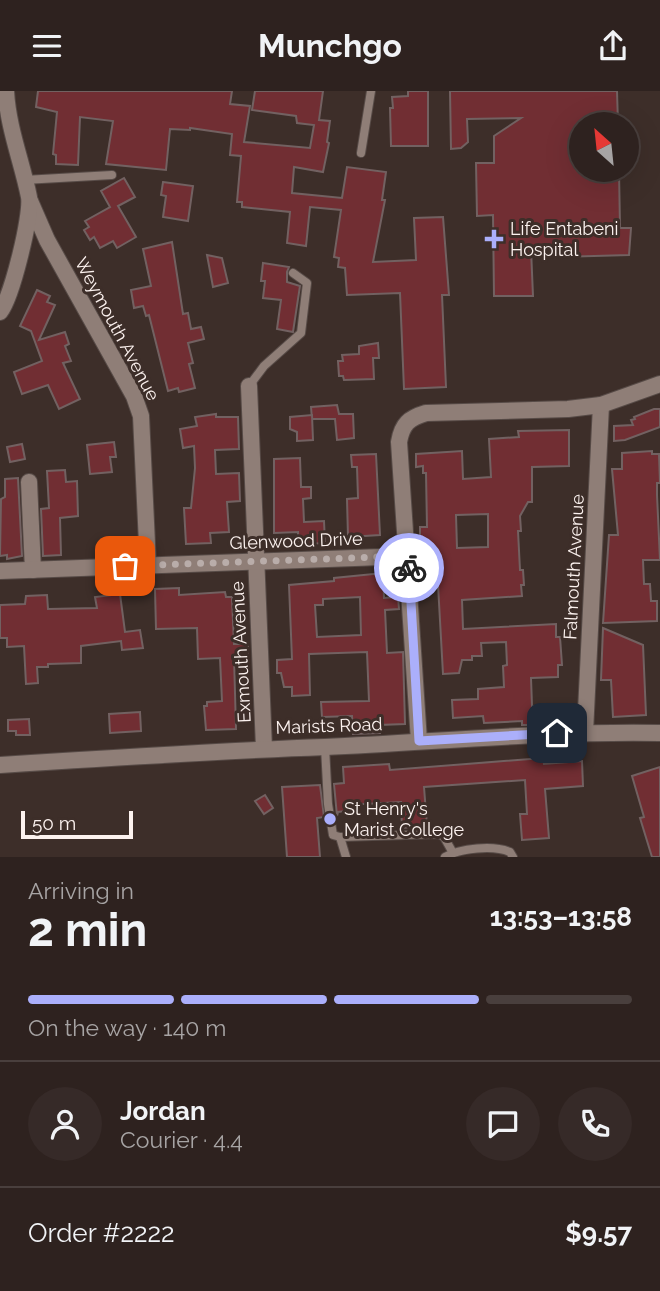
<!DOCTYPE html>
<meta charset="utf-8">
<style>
body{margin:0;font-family:Raleway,sans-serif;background:#362a28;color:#f1f3f6;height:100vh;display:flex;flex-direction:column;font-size:26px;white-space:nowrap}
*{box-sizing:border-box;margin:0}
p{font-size:23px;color:#a7a4a4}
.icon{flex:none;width:38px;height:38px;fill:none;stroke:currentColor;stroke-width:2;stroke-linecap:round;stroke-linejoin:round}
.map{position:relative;height:766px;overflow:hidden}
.side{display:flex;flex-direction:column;background:#2e221f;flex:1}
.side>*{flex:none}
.needle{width:46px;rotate:333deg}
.fabs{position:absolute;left:569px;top:21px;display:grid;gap:14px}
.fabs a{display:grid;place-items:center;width:70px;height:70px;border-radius:50%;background:#2e221f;box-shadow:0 7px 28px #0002,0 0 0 2px #493f3d;font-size:35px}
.scale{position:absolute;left:21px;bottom:18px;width:112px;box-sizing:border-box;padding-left:7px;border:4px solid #fcf2ef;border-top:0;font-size:19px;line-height:24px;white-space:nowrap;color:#fcf2ef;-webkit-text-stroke:5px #3d2e29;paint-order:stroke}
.pin{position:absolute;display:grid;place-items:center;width:60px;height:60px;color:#fff;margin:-30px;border-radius:14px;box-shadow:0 4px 10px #0006}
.courier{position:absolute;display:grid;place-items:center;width:70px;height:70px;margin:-35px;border:5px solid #abaffb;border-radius:50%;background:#fff;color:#222;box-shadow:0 2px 9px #0007}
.headline em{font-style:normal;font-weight:700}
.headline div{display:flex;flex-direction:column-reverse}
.headline{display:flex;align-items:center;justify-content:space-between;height:119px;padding:0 28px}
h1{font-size:46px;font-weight:700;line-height:52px}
.bar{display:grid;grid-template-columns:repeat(4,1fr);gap:10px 7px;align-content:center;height:84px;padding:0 28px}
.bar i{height:9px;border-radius:5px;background:#493f3d}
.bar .current{background:#abaffb}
.bar p{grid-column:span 4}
.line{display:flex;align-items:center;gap:18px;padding:0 28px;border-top:2px solid #493f3d}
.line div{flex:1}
.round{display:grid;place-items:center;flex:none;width:74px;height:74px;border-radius:37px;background:#362a28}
header{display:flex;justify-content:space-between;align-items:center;height:91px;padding:0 28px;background:#2e221f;font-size:32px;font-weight:700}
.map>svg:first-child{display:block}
</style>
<header><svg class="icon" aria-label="menu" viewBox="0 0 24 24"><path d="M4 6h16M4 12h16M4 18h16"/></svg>Munchgo<svg class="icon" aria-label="share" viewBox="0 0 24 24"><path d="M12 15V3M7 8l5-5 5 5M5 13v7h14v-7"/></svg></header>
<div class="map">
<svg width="660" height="766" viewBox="0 0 660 766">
<rect width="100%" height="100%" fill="#3d2e29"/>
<!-- building -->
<g fill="#712e33" stroke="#726161" stroke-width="2" fill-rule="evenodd">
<path d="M38,0H232L230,13L250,15L244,51L310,57L314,34L297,32L296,25L252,19L255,0H323L319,29L330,30L327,51L329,52L323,81L294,76L292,102L342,107L347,76L386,81L382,109H385L373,171L416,169L414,127L443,126L449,204H442L446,296L404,298L400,202L347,204L345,177L338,176L339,167L334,166L341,119L310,116L306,155L287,152L290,121L242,116V111H237L241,65L230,64L232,43L190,37V39L170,38L166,79L106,73L113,30L80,26L78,74L56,73V64L53,63L57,21L36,16Z"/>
<path d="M408,0H428V55H391L390,17H393L392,6L408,5Z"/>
<path d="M450,0H617L618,33H581V79H619L620,137H631L629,164L559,166V158H531L533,205H494L493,124L477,125L476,72H494V45L521,27L467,28L468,51L461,57L451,58Z"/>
<path d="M124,87L135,106L118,115L136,146L117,157L113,150L100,157L94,146L90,149L84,139L89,136L85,130L110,116L101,100Z"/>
<path d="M163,91L193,95L188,130L163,126L166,105L161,104Z"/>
<path d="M172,151L183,223L188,222L191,238L201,236L204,248L188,252L193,272L189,273L195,297L179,301L178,297L168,300L149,224L146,225L143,215L134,217L131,199L151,195L143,158Z"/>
<path d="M207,164L222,167L228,192L213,196Z"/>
<path d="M263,172L289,176L287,181V191L300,195L293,241L277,238L281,209L263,207L265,190H261Z"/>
<path d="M37,199L50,205L47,211L55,214L39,249L65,241L69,253L65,255L71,270L63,272L80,308L59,318L48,294L22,303L14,281L42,270L31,240L20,235Z"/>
<path d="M378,252L379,267H373L374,288L344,289L343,285H339L338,270H343L342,264L359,263V255Z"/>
<path d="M337,314L339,323H353L354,347L337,349L335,328H312L311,316Z"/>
<path d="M654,318H660V336L625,349L614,350V335L633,334L631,329L635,328L634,326Z"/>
<path d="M216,323V326H238L239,358L215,359L216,383L239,382L240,410L227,411L229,441L210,442L211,452L186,453L184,417H191L195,377L194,355L183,357L180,338L197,335L195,326Z"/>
<path d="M312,324L313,349L297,350V341L290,338V326Z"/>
<path d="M569,339V375L532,376V411H528L520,425L521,440H518L520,479H523L524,494H521L522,505L462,509L463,538L556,533V546H560L562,574H558V586L531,587L532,615H537V629H535V634H522V630L484,632L483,625L453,627L452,609L478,608V598L504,596L503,575L507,574L506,551L481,552L482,565H472V569H462L459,582L443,583L437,476H420V436H427L426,382H423V375L416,376V363L462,360L463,388L491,386L489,348L519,346L518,340ZM488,423V456L457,457L456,424Z"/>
<path d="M114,351L116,366H110L112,381L90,383L87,354Z"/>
<path d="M22,353L25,368L10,371L7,356Z"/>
<path d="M652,360V363H659L660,392H657V404L660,469H643L644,493H650L651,510H657V530L603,532L609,444H618L612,378H622V362Z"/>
<path d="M376,363L380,444L348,446L347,408L358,407L357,376H352L351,364Z"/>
<path d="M300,367L301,396H311V407L303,408L304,431L324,430L325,452L305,453V450H298V441L274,442V368Z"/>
<path d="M65,379L66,391L77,390L78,425L60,427L61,464L43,465L41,418L49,417L47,380Z"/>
<path d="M18,387L22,465L7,468V464L0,465L1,408L5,406V388Z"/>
<path d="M383,482L384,507L398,506L399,518L385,519L387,562L403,561L405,633L379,634L380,642L353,643L352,625L322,626L321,611L369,610L367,561L309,563L310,604L292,605V596H284L281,582H277V569L292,568L289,494L334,490V487ZM360,506L361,544L317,546L315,514H323V508Z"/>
<path d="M179,497V504L225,501L226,506H232L234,553H248V567L234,566L236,638L206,639L204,615H207V611L222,610L220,567L198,568L197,537L156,538L155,498Z"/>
<path d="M120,503L125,541L140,539L143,557L122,559L121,550L81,555V572L48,573V576H37L38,592L26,593L24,555L7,556V547H0V514L25,513L26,505L47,504L48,518L97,517L95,506Z"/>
<path d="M603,537L643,554L646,624L613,626L611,589H601Z"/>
<path d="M140,621L141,640L110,642L109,623Z"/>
<path d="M29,628L30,644H16V640H8V629Z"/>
<path d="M543,667L544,673L582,670L583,695L545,698L549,747L522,749L520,723H527L525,689L424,696L427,735L402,737L401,711L345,714L346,720L338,721L337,725L334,693L344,692L343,676L389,673L390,679Z"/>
<path d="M660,676V766H652L640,727L644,726L632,685Z"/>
<path d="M320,694L324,726L317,727L320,766H287L282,696Z"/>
<path d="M265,704L273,717L264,723L255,710Z"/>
</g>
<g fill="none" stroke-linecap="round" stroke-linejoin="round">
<!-- lane casing -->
<g stroke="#574b47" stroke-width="10">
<g id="lane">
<path d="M361,62L371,0"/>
<path d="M24,89L112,84"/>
<path d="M249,295L264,275L301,242L307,192L293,182"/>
<path d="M325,656L328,713L333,744L340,746L439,743L444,746L453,762"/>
<path d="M340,746L346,766"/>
<path d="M445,766C460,757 494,754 510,761L513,766"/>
</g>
</g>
<!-- street casing -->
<g stroke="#574b47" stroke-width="18">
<g id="street">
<path d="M30,110L47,149L134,305L141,325L148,474"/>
<path d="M0,221C12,206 32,124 29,106C22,71 8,37 6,0"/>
<path d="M249,295L264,657"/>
<path d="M29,391L33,479"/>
<path d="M0,480L408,465"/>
<path d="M585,641L601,314"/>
<path d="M419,650L399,351C402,333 409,327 426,322L568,318L601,314L660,293"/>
<path d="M0,674C108,667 216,660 325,656C437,651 548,640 660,642"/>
</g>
</g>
<!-- lane -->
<use href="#lane" stroke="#8f7e77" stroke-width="8"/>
<!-- street -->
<use href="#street" stroke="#8f7e77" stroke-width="16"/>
</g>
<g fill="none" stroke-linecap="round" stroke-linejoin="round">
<!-- done -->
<path stroke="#b9adaa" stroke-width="7" stroke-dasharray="0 12.6" d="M125,475L408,465L409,477"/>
<!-- route -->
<path stroke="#abaffb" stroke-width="9" d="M409,477L419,650L557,642"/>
</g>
<!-- markers -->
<g fill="#abaffb" stroke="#3d2e29" stroke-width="2.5">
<path d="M490.5 137.5h7v7h7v7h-7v7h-7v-7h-7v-7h7z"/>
<circle cx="330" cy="728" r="7"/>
</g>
<g text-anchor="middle" stroke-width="6" stroke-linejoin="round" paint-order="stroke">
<!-- poi labels -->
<g font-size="18" fill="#fcf2ef" stroke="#3d2e29" text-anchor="start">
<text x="510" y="144">Life Entabeni<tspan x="510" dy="21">Hospital</tspan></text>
<text x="344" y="724">St Henry's<tspan x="344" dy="21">Marist College</tspan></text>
</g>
<!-- street labels -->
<g font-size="18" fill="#fcf2ef" stroke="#3d2e29">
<text transform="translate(117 238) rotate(62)" y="6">Weymouth Avenue</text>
<text transform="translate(296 450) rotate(-2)" y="6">Glenwood Drive</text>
<text transform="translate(574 476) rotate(-87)" y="6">Falmouth Avenue</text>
<text transform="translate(241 561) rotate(-93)" y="6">Exmouth Avenue</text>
<text transform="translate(329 635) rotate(-2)" y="6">Marists Road</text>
</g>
</g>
</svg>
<div class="fabs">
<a><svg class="needle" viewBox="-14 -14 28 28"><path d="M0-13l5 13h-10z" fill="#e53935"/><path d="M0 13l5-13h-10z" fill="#a7a4a4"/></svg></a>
</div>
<div class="scale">50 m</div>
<div class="pin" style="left:125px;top:475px;background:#ea580c"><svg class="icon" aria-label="bag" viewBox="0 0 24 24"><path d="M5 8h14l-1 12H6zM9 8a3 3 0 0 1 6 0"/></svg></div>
<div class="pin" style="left:557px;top:642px;background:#1f2937"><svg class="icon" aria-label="home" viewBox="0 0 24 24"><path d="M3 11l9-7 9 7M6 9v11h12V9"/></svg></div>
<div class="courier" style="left:409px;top:477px"><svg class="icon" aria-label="bike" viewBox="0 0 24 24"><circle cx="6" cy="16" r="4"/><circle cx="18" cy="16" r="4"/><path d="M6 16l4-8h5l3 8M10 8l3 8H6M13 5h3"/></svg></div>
</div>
<section class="side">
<div class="headline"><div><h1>2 min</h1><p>Arriving in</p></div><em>13:53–13:58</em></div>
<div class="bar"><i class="current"></i><i class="current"></i><i class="current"></i><i></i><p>On the way · 140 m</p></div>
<div class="line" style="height:126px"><a class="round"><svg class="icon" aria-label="person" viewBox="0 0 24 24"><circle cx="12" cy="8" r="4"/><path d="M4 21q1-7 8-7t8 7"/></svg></a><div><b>Jordan</b><p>Courier · 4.4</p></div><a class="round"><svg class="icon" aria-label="chat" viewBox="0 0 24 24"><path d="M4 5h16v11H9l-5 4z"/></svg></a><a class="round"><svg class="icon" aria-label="phone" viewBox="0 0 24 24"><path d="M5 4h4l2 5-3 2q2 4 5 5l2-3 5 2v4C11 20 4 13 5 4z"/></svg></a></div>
<div class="line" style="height:91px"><div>Order #2222</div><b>$9.57</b></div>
</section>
